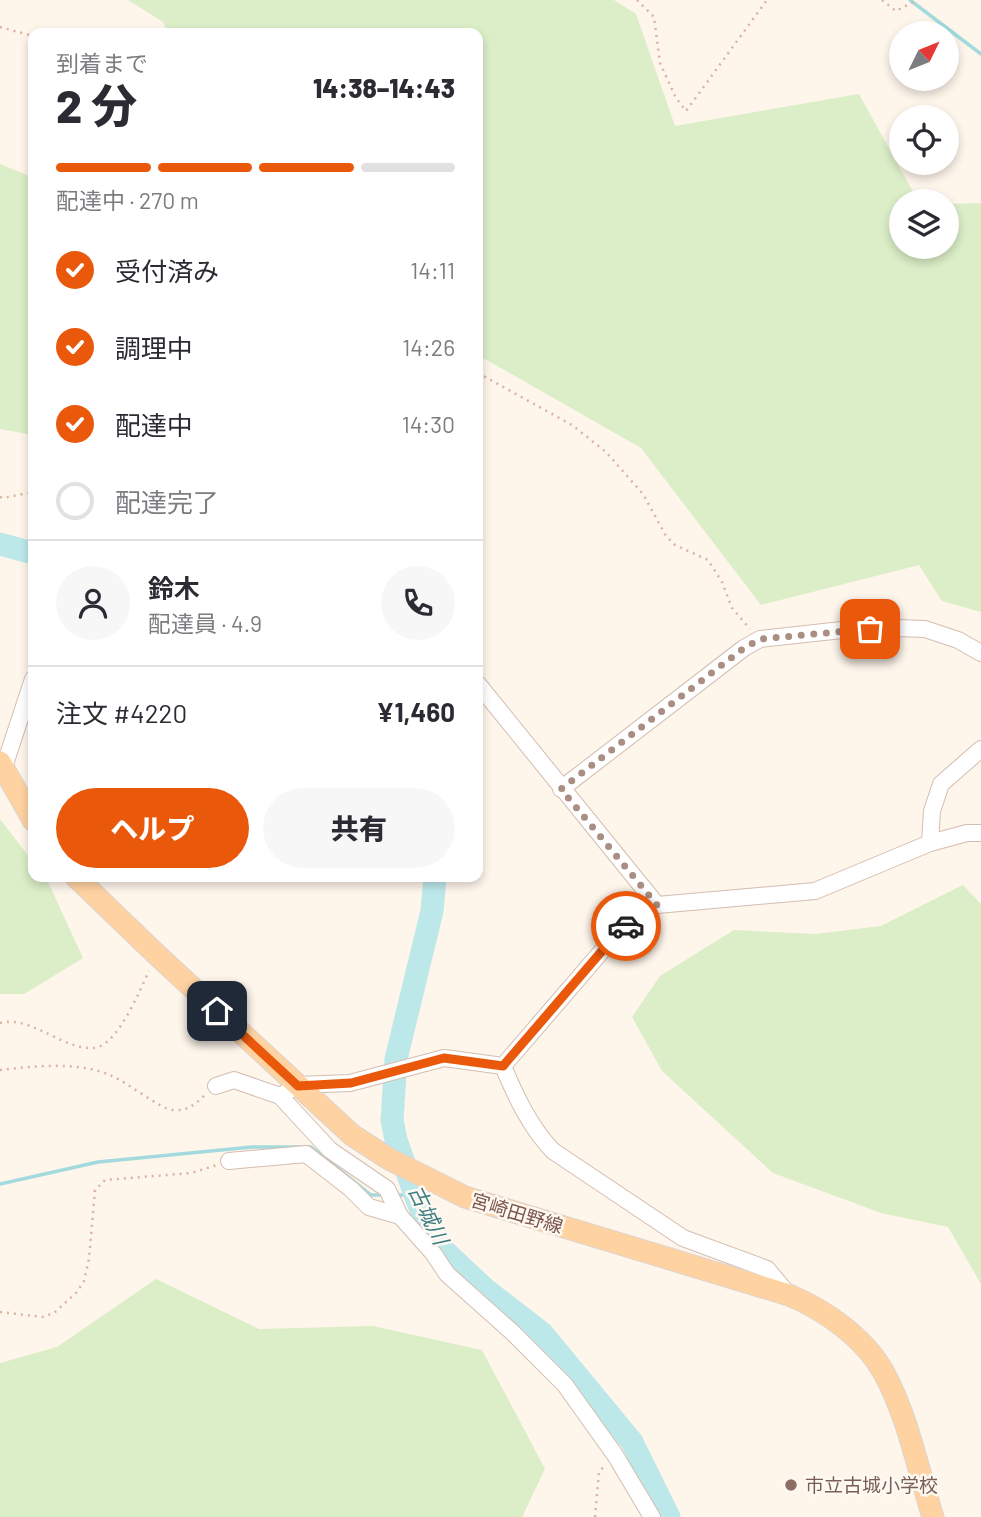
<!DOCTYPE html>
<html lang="ja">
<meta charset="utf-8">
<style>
body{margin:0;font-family:Barlow,"Noto Sans JP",sans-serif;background:#f7f7f7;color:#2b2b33;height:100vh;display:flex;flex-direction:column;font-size:26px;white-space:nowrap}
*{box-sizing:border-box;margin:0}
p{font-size:23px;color:#7c7c81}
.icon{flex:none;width:38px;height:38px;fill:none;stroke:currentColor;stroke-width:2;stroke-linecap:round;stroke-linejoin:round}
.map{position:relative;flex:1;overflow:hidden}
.side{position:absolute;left:28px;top:28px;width:455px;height:854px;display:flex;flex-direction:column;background:#fff;border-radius:14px;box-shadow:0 4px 10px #0003}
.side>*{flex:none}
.needle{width:46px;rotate:47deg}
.tools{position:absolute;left:889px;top:21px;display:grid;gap:14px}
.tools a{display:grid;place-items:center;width:70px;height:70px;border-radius:50%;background:#fff;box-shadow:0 4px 10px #0003;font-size:35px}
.pin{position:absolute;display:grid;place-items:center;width:60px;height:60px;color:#fff;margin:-30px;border-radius:14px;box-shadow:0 4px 10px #0006}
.courier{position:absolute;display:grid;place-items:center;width:70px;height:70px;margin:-35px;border:5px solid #ea580c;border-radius:50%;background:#fff;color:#222;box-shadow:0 2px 9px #0007}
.summary em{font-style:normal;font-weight:800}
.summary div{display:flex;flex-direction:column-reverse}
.summary{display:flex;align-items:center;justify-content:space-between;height:119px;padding:0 28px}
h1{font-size:46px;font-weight:800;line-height:52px}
.bar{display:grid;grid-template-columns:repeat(4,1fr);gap:10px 7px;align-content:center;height:84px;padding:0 28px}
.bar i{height:9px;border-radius:5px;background:#e1e1e2}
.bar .active{background:#ea580c}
.bar p{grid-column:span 4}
.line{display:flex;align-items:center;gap:18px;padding:0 28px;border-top:2px solid #e1e1e2}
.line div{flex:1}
.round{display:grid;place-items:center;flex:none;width:74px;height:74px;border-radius:37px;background:#f7f7f7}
ol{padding:0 28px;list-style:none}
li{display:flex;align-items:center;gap:21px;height:77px}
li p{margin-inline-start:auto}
li .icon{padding:7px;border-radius:50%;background:#ea580c;color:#fff;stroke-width:4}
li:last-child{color:#7c7c81}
li i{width:38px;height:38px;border:4px solid #e1e1e2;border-radius:50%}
.button{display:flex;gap:14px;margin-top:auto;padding:14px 28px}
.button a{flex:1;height:80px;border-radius:42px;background:#ea580c;color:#fff;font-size:28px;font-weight:800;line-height:80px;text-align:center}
.button a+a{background:#f7f7f7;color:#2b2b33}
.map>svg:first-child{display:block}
</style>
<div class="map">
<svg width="981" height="1517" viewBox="0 0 981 1517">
<rect width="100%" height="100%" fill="#fef5eb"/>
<!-- green -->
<g fill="#dbeec7">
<path d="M128,0H614L636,14L675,126L859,94L918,201H901V247H947V204L981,203V612L942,601L919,565L761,605L641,448L478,355V33H168L163,22Z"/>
<path d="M0,164L29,176L33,181V435L0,429Z"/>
<path d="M0,819L33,862V877H44L48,882L83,958L24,994H0Z"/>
<path d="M963,885L981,904V1284L948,1227L881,1213L773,1173L662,1071L632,1017L660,976L734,930L815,934L881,926Z"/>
<path d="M156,1279L259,1329L373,1326L482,1350L545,1469L522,1517H0V1363L57,1347Z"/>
</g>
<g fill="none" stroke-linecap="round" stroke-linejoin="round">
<!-- stream -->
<g stroke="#a2dadd" stroke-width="3.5">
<path d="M910,0L981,54"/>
<path d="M0,1184L98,1162L252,1147H311L371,1195H384"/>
<path d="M395,1195H415"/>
</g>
<!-- river -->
<g stroke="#bde8ea" stroke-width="23">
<path d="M0,544L33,553"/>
<path d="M435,877L432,911L396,1059L392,1120L396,1140L415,1195L429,1229L439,1246L485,1289L542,1333L632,1442L669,1517"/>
</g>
<!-- minor casing -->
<g stroke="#d4bdb1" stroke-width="18">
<g id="minor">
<path d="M478,684L657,905"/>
<path d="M4,767L33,679"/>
<path d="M561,789L744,648L760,639L842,630L897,628L925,629L958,640L981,653"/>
<path d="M930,843L932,811L941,784L981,749"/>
<path d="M503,1066C516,1097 530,1127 553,1151L683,1238L767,1269L789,1295"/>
<path d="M216,1086L234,1080L280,1096L298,1085L350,1083L444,1058L503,1066L620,930L657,905L815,891L930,843L967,833H981"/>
<path d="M280,1096L330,1150L387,1189L400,1216L433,1253L447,1274L512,1332L565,1385L615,1455L652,1517"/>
<path d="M229,1161L306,1154L351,1189L369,1207L400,1216"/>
</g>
</g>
<!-- major casing -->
<g stroke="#ddd3d0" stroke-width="23">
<g id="major">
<path d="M0,762L33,820"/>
<path d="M76,877L157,955L352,1135L389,1159L465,1197L789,1295C825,1310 865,1338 884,1373C908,1417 918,1470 933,1517"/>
</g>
</g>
<!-- path -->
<g stroke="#dcb3a2" stroke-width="2.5" stroke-dasharray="2 5" stroke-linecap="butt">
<path d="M637,0L654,17L660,63L676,98L686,111L767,0"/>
<path d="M882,0L896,11L917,0"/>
<path d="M0,27L33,36"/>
<path d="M478,373L572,425L606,452L643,494L666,536L675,545L708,560L722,582L732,608L750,629"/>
<path d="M0,497L3,498L33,492"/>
<path d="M0,1023C15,1019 28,1025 42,1031C58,1038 80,1052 98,1047C119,1041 140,990 149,971"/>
<path d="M0,1070C34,1066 80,1061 112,1076C127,1082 160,1109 173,1110C188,1111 194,1105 205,1095"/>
<path d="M0,1312L43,1317L54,1313L77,1292L84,1281L89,1259L95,1190L105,1180L191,1173L217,1165"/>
<path d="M595,1517L599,1472L605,1465"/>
</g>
<!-- minor -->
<use href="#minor" stroke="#fff" stroke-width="16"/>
<!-- major -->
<use href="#major" stroke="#ffd3a1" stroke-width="21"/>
</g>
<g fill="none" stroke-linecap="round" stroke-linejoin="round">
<!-- done -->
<path stroke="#aa8e82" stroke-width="7" stroke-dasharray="0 12.6" d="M626,926L657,905L561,789L744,648L760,639L870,629"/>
<!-- route -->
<path stroke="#ea580c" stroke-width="9" d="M217,1011L298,1086L351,1083L444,1058L503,1066L620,930L626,926"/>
</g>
<!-- markers -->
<circle fill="#8d6e63" stroke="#fff9f3" stroke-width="2.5" cx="791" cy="1485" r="7"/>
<g text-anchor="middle" stroke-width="5" stroke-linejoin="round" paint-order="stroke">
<!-- street labels -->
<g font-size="19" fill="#7c574a" stroke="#fff9f3">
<text transform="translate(517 1213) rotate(17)" y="7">宮崎田野線</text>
</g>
<!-- education labels -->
<g font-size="19" fill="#785e54" stroke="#fff9f3" text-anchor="start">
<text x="805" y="1492">市立古城小学校</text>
</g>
<!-- water labels -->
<g font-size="21" font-style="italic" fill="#3c7d82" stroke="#fff9f3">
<text transform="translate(428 1215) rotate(64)" y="7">古城川</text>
</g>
</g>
</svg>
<div class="tools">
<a><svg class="needle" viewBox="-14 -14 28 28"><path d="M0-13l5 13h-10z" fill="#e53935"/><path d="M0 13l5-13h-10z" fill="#7c7c81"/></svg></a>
<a><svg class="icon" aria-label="locate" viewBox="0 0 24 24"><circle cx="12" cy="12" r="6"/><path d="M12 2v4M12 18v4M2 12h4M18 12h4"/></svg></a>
<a><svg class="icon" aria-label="layers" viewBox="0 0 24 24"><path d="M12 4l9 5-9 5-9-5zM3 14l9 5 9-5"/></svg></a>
</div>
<div class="pin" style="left:870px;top:629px;background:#ea580c"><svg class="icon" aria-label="bag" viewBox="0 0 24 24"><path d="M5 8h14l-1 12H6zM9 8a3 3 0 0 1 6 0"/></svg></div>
<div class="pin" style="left:217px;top:1011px;background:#1f2937"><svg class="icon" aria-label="home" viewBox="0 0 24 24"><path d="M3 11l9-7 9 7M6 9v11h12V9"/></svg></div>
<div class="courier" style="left:626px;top:926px"><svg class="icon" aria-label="car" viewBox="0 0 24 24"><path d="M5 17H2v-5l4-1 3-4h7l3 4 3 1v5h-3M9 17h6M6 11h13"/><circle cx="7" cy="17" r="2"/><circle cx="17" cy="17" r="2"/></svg></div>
<section class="side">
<div class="summary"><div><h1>2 分</h1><p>到着まで</p></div><em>14:38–14:43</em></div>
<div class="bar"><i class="active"></i><i class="active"></i><i class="active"></i><i></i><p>配達中 · 270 m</p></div>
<ol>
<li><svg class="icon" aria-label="check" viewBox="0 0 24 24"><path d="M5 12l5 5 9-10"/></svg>受付済み<p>14:11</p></li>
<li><svg class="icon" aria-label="check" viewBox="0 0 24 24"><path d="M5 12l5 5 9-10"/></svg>調理中<p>14:26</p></li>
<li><svg class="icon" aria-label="check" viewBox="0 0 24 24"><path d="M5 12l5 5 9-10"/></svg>配達中<p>14:30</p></li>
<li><i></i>配達完了</li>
</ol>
<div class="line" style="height:126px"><a class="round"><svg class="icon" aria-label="person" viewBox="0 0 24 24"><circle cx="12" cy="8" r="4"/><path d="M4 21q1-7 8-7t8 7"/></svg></a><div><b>鈴木</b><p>配達員 · 4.9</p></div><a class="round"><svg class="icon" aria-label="phone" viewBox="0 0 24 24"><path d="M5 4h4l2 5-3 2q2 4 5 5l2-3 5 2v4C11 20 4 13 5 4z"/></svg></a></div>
<div class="line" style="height:91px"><div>注文 #4220</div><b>¥1,460</b></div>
<div class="button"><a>ヘルプ</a><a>共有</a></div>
</section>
</div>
